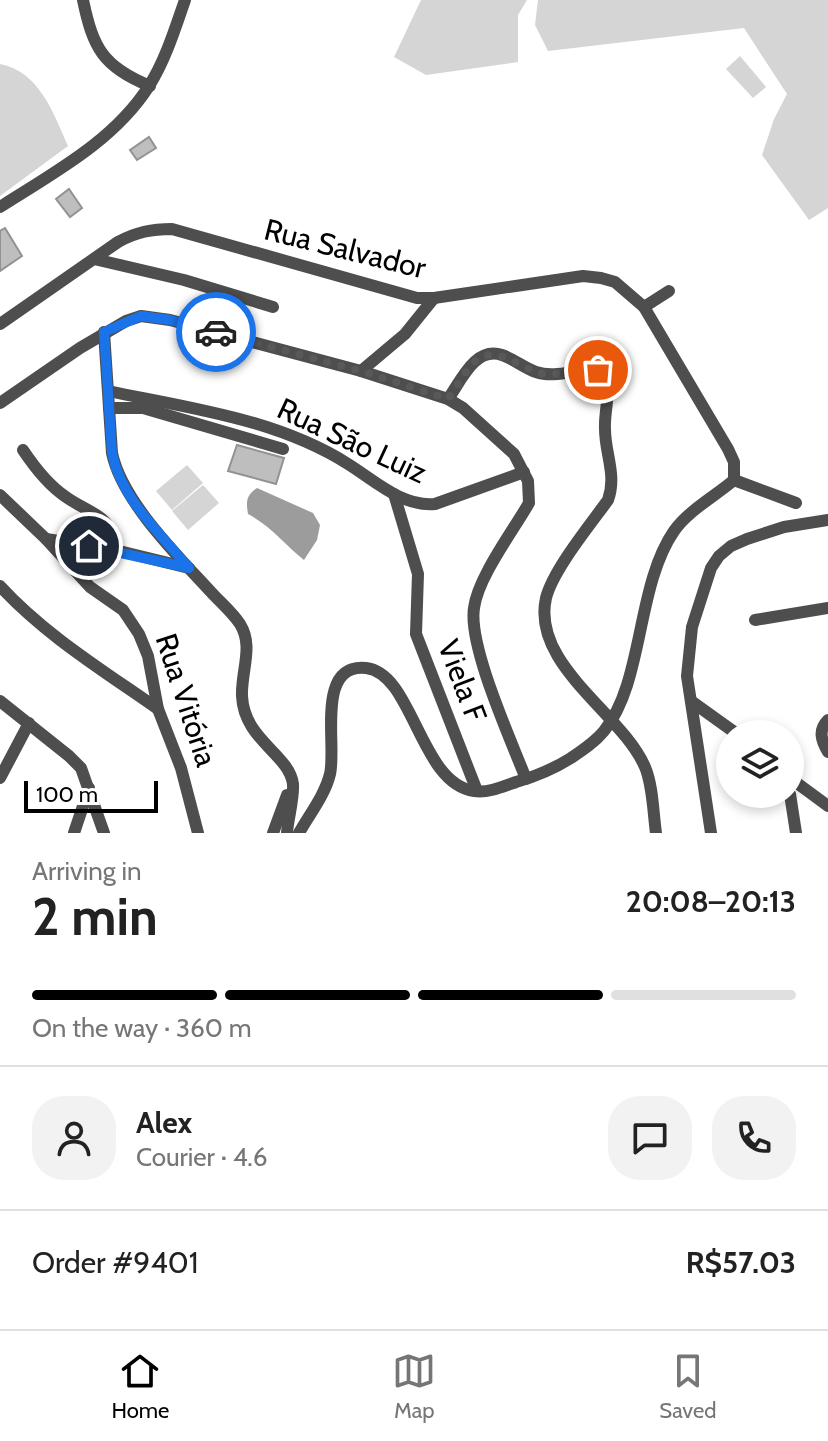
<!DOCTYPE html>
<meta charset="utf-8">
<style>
body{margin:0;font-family:Cabin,sans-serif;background:#f2f2f2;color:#222;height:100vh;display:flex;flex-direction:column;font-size:30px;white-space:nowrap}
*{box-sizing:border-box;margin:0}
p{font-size:26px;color:#767676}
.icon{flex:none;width:44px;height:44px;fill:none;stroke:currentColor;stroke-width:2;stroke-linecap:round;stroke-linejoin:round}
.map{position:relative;height:833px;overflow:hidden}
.drawer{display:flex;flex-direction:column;background:#fff;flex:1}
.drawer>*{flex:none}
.fabs{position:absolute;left:716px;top:720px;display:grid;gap:16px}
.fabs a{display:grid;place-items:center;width:88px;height:88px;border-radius:50%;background:#fff;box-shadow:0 4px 12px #0003;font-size:40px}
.scale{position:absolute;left:24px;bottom:20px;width:134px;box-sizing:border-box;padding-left:8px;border:4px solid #000;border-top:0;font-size:22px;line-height:28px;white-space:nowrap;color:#000;-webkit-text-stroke:6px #fff;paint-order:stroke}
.pin{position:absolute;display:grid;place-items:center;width:68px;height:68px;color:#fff;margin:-34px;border:4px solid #fff;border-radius:50%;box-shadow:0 2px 8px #0007}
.courier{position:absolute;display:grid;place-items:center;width:80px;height:80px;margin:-40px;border:6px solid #1a73e8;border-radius:50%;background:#fff;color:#222;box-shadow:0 2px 10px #0007}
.overview em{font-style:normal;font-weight:700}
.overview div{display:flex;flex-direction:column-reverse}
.overview{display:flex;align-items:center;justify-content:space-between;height:136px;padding:0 32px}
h1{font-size:52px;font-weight:700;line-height:60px}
.bar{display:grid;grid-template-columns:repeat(4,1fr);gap:12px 8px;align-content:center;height:96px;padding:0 32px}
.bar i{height:10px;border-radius:6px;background:#e0e0e0}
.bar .current{background:#000}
.bar p{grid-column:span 4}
.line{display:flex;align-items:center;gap:20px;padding:0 32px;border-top:2px solid #e0e0e0}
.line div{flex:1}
.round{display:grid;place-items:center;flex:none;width:84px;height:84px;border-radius:32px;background:#f2f2f2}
.tabs{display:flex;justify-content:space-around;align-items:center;height:112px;border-top:2px solid #e0e0e0;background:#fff;font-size:22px;color:#767676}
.tabs a{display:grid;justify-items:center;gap:4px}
.tabs .current{color:#000}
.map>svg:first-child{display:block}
</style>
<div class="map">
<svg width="828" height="833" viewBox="0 0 828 833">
<rect width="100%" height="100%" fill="#fff"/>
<!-- green -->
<g fill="#d5d5d5">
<path d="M421,0H527L518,15V62L426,75L394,57Z"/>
<path d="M538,0H828V208L809,220L762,155L774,119L787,94L744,28L548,51L535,25Z"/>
<path d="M740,56L766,87L753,98L726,69Z"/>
<path d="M0,64C39,71 54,114 68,146L0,196Z"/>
<path d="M187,465L203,483L172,510L156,491Z"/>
<path d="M203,485L219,503L188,530L172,511Z"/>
</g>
<!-- water -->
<path fill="#9c9c9c" d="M257,488L313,513L320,525L317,540L304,560C284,544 271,526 248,514C246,502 246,495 257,488Z"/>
<!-- building -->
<g fill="#bebebe" stroke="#929292" stroke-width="2">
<path d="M149,137L156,148L137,160L130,150Z"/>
<path d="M69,189L82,208L70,217L56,199Z"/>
<path d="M5,228L22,256L0,271V231Z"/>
<path d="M237,445L284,458L276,484L228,471Z"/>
</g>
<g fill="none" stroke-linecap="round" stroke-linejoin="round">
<!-- minor -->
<g stroke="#4e4e4e" stroke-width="12">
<path d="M83,0C93,48 103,67 150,86"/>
<path d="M0,207C53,173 114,141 149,86C165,61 175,29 185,0"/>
<path d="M94,259L184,280L273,307"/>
<path d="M644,307L669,291"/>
<path d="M0,324L118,242C136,232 152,229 172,229L417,298H434L583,276L601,278L615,282L644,307L728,449L734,462V480"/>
<path d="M104,332L112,453C122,501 177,555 211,592C220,602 232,612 240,624C254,646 241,671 242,696C244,740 289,754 293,784C294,799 288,818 287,833"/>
<path d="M361,371L405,334L434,298"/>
<path d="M108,391C189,408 277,419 348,464C374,480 402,507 435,504L524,472"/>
<path d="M448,399C461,381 475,346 502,355C514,359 524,368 536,372C553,378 574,371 592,368L605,377C611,395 604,411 605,429C605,454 617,475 608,500C590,525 553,570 546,598C531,665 622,713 645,767C653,786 653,812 656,833"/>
<path d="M0,403L80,348L126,321L141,316L170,320L361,371L448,399L463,408L514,454L528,481L529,503C513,531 478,577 474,608C468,646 511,740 526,779"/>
<path d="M109,408H143L283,449"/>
<path d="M23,450C35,468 48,485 66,497C88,513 117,516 111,549"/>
<path d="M734,480L796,503"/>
<path d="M394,494L418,574L416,634L477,791"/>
<path d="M0,495L46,539L90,587L123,610L139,634L148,656L158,709L181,768L198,833"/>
<path d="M46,539L111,549L189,568"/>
<path d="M0,586C45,635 104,671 158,709"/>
<path d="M755,620L828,608"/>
<path d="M0,701L69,756L81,768L104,833"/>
<path d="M691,701L737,734"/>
<path d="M828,720C818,730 821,740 828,752"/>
<path d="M0,778L29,723"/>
<path d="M790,778L828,806"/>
<path d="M790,794L796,833"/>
<path d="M74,833L89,788"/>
<path d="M273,833L287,795"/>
<path d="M299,833C309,815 325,795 330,774C337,745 315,663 366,668C413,673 420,784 474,791C488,793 502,787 516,782C534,777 555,768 571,758C583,750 595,742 604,731C644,682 636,586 674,531C689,510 714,497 734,480"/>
<path d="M711,833L687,676L692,627L711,568L719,556L731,546L747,539L784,527L828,520"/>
</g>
</g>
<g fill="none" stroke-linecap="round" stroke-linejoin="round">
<!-- done -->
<path stroke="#595959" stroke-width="8" stroke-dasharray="0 14.4" d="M216,332L361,371L448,399C472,366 475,341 519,364C529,369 537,374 548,374C565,375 582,365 598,370"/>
<!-- route -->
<path stroke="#1a73e8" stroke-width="10" d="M89,546L189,568C160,533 121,499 112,453L104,332L141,316L170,320L216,332"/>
</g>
<g text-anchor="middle" stroke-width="6" stroke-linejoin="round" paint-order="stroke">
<!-- street labels -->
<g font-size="30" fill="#000" stroke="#fff">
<text transform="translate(345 249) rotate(14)" y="10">Rua Salvador</text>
<text transform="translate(352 441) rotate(25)" y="10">Rua São Luiz</text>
<text transform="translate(462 681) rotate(69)" y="10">Viela F</text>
<text transform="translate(186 700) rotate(72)" y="10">Rua Vitória</text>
</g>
</g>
</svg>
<div class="fabs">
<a><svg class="icon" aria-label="layers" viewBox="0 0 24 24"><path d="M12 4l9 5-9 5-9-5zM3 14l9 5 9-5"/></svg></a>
</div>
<div class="scale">100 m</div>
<div class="pin" style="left:598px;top:370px;background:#ea580c"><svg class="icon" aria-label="bag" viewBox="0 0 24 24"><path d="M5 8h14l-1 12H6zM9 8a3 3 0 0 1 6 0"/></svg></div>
<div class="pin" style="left:89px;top:546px;background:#1f2937"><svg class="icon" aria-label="home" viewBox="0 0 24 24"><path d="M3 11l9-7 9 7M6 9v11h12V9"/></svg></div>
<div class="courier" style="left:216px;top:332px"><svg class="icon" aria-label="car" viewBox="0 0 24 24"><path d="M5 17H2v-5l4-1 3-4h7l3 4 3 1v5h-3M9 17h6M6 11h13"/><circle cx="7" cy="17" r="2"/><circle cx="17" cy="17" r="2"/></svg></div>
</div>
<section class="drawer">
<div class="overview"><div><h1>2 min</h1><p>Arriving in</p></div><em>20:08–20:13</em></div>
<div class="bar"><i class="current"></i><i class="current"></i><i class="current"></i><i></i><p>On the way · 360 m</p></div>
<div class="line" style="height:144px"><a class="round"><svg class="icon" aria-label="person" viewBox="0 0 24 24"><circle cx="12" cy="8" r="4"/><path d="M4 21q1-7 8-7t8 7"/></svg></a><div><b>Alex</b><p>Courier · 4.6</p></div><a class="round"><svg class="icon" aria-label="chat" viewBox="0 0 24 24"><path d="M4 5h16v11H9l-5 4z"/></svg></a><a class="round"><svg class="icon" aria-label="phone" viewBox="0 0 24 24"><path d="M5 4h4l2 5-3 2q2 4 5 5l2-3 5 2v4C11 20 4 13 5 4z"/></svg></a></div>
<div class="line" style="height:104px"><div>Order #9401</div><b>R$57.03</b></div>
</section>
<nav class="tabs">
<a class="current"><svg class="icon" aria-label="home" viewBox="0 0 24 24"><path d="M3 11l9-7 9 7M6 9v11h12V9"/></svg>Home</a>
<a><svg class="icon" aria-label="map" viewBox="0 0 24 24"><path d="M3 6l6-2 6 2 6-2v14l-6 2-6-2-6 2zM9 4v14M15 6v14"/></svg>Map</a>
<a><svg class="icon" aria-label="saved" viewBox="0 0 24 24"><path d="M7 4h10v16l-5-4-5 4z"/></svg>Saved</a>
</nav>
